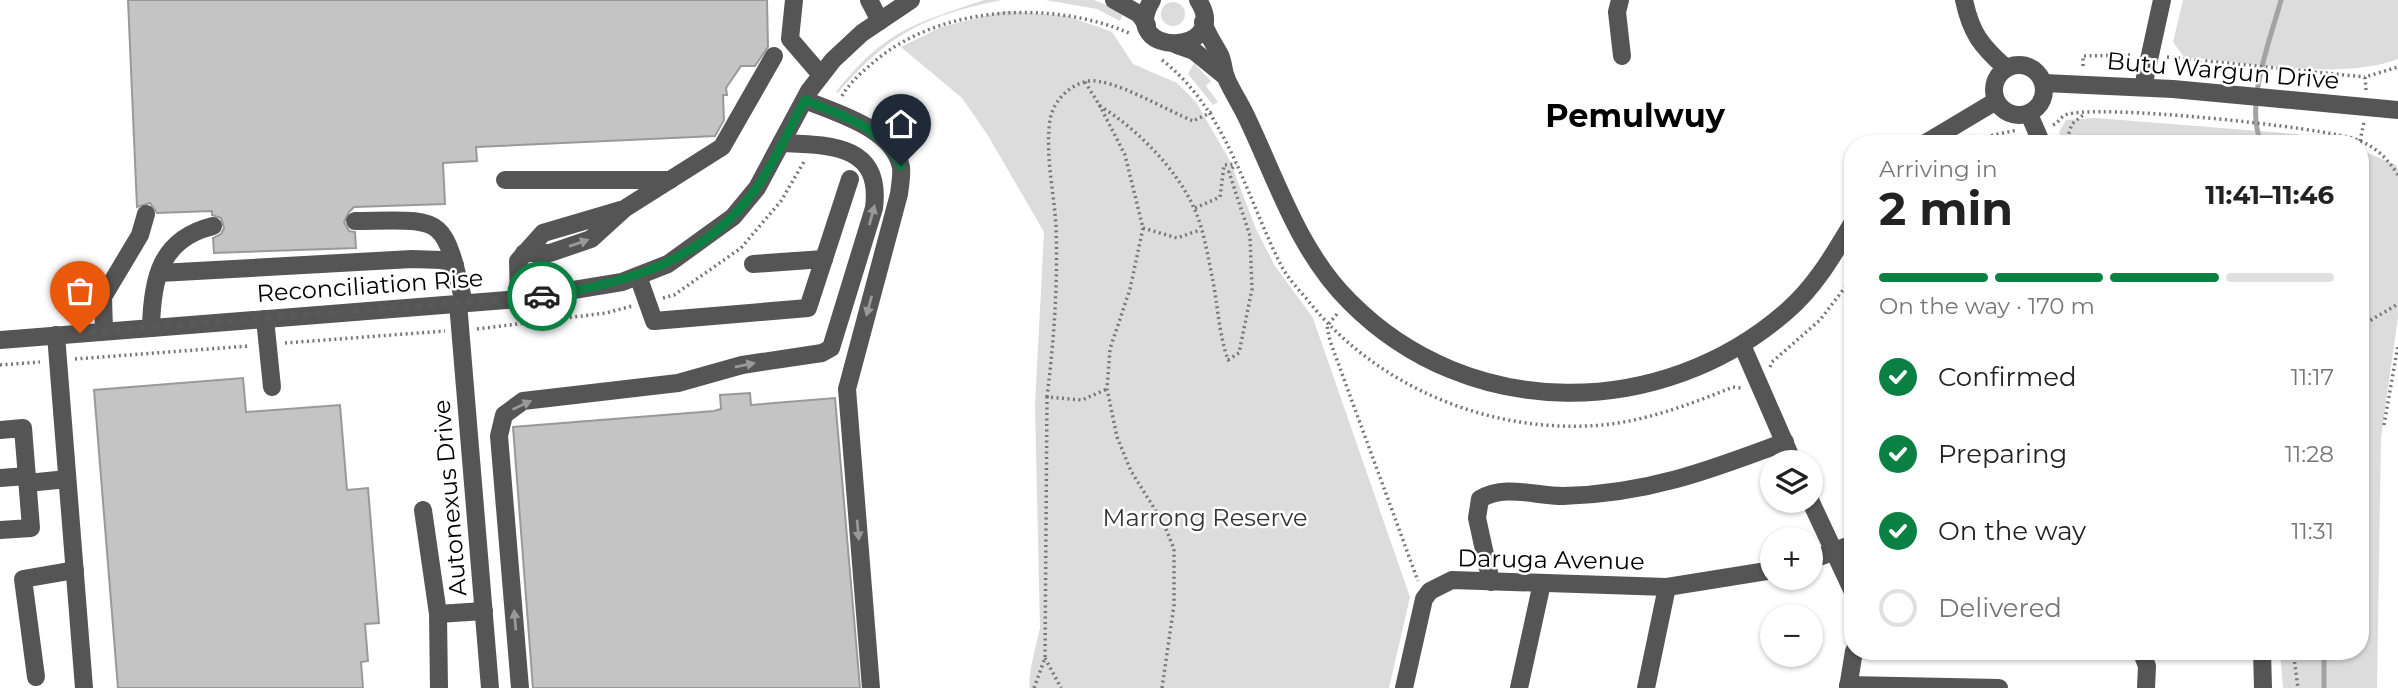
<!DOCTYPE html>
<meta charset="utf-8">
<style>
body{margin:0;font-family:Montserrat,sans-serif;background:#f6f6f6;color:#222;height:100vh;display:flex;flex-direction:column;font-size:26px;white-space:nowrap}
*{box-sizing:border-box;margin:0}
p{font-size:23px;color:#767676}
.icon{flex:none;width:38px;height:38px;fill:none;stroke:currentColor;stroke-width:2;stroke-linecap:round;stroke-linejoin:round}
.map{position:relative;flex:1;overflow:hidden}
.drawer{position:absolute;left:1844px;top:135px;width:525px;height:525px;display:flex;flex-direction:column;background:#fff;border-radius:28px;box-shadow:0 2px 5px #0004}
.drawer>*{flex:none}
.buttons{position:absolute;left:1760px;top:450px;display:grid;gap:14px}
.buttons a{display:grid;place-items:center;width:63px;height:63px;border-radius:50%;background:#fff;box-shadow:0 2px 5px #0004;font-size:35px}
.pin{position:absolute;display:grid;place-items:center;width:60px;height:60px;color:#fff;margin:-72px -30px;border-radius:50% 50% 50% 0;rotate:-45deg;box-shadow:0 0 7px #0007}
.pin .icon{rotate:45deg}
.courier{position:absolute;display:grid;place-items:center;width:70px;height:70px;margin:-35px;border:5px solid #0b8043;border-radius:50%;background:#fff;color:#222;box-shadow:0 2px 9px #0007}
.headline em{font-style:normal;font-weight:700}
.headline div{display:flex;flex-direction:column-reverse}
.headline{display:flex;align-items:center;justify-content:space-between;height:119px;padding:0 35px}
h1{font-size:46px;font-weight:700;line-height:52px}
.bar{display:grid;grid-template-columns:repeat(4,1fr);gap:10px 7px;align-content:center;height:84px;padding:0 35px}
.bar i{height:9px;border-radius:5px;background:#e0e0e0}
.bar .active{background:#0b8043}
.bar p{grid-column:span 4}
ol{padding:0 35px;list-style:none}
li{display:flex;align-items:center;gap:21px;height:77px}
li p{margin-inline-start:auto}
li .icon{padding:7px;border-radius:50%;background:#0b8043;color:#fff;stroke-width:4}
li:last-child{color:#767676}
li i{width:38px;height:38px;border:4px solid #e0e0e0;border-radius:50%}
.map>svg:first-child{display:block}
</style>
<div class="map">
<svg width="2398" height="688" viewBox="0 0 2398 688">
<rect width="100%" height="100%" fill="#fff"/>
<!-- green -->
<g fill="#dcdcdc">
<path d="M984,0H1002C927,15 888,34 838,93L836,92C885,30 914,24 984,0Z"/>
<path d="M1045,0H1094L1124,12L1120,21L1097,9Z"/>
<path d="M2183,0H2398V59C2340,81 2247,62 2184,57L2173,42Z"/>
<circle cx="1173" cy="14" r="12"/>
<path d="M1005,11L1067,16L1112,32L1133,64L1177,83L1196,102L1230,161L1256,229L1275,266L1313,318L1410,597L1389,688H1030C1027,676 1037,643 1040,628L1035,405L1044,232L987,134L962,98L901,47L941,27Z"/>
<path d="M1194,63L1211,81L1206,86L1218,102L1213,105L1188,74Z"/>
<path d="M2096,118L2296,134L2342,143H2064L2059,132L2066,120Z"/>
<path d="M2361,150L2396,165L2398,170V317L2381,438L2377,688H2283L2280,651H2361Z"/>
</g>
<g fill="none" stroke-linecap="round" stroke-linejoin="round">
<!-- stream -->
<g stroke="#a3a3a3" stroke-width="5">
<path d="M2262,144C2243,107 2271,38 2281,0"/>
<path d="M2324,651V688"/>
</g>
</g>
<!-- building -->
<g fill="#c4c4c4" stroke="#999" stroke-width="2">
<path d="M128,0H767L768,47L755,66H741L726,88L727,95H723L724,120L715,136L476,147L477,161L443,163L445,204L354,207L349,212L344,222L349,231L355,232L356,248L214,253L213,238L221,234L224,228L221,218L212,215V211L157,213L150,203L137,207Z"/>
<path d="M243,378L246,412L340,405L347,490L368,488L379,623L365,624L368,661L361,662L363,688H118L94,390Z"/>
<path d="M750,393L751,405L835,398L860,688H533L513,427L714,411L721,409L720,395Z"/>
</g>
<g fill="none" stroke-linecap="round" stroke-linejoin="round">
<!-- path -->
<g stroke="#777" stroke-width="3.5" stroke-dasharray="2 3.5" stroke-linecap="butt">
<path d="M2167,57L2365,77"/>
<path d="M1162,60C1228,111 1246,198 1283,269C1289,279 1298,289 1306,298C1371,382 1479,430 1585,426C1636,425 1686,406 1733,387L1741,388"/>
<path d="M2083,66V56L2131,55"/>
<path d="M1085,82L1100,106"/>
<path d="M2366,90L2365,77L2398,67"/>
<path d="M842,96C850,82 863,71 875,61C942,5 1052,0 1129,33"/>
<path d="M2053,125C2058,123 2061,117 2065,115C2094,103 2324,127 2358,140C2376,147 2388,159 2398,175"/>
<path d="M2360,141L2364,122"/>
<path d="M1977,144L1993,135L2018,130"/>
<path d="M2065,144L2072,124L2083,115"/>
<path d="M1195,208L1220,197L1224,165L1236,164"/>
<path d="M1143,228L1177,238L1200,230"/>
<path d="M663,298L674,295L741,248L781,201L805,160"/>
<path d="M1337,314L1327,326L1330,341L1418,581"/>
<path d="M2361,326L2398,304"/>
<path d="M477,329L606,313L632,306"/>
<path d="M285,343L445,331"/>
<path d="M75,359L249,346"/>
<path d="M0,365L40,362"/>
<path d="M1770,367L1772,362L1820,320L1853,277"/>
<path d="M1047,397C1054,340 1058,284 1056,227C1054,191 1045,156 1050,120C1053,101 1070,84 1089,81C1113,78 1168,111 1193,121L1212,112"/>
<path d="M2384,425L2398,345"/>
<path d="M2293,651L2298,688"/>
<path d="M1045,658L1061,688"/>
<path d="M1034,688L1045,658L1047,397L1082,400L1107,389"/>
<path d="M1162,688L1174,605V549L1164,524L1131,471L1117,437L1107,389L1110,349L1130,289L1143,228L1125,155L1100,106C1137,129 1176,168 1194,208C1204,229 1208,258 1213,281C1218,308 1219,334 1228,360L1239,353L1252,289L1250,236L1229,172L1236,164"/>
</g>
<!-- minor -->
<g stroke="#555" stroke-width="18">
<path d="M794,0L790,39L821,75"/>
<path d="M869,0L880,21"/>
<path d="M1114,0L1139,14L1147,25"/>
<path d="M1152,0C1116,59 1234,56 1198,0"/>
<path d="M1620,0L1617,12L1622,56"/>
<path d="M1964,0C1971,33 1981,46 2006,68"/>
<path d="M1203,22C1207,34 1214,44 1220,55C1224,63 1223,72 1227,80C1233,93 1241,105 1247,118C1277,181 1299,252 1350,302C1469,422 1661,421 1787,311C1815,287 1834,254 1853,222"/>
<path d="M1177,45L1194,51L1226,77"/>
<circle cx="2019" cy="90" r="25"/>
<path d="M2044,83L2173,89L2398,110"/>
<path d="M2143,87L2162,0"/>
<path d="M805,100C836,113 893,128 901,167C902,175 900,186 899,194L847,389L871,688"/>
<path d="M2029,114L2042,144"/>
<path d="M1924,144L1996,101"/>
<path d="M505,180H670"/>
<path d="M355,221C445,220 443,213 464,303"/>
<path d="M524,253H550L591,239L624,209L722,147L774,56"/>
<path d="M753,264L824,259"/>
<path d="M160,273L412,259L441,260L455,265"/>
<path d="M638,276L654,321L808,308L850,179"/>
<path d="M519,299L518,261L543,233L621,210"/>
<path d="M458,303L490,688"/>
<path d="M265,319L272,387"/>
<path d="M151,328C152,279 160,239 213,226"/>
<path d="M104,331L103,297L140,235L146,214"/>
<path d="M56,335L84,688"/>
<path d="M0,340L519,299L622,282L668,264L733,217L757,188L809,91L833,60L862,33L911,0"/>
<path d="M1742,345L1793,462"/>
<path d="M0,430L23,428L31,528L0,530"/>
<path d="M0,478L27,476"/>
<path d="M28,483L67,479"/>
<path d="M1810,500L1853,592"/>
<path d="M423,510L438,614L439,688"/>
<path d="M1811,560L1853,544"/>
<path d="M1491,582L1477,518L1480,499C1505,484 1535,496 1563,496C1646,494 1708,471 1785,442"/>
<path d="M438,614L484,611"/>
<path d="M2141,651L2147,666L2146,688"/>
<path d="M2262,651L2263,688"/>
<path d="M36,677L23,579L75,570"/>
<path d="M1848,685L1999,688"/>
<path d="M520,688L499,436L504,415L523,401L678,383L742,365L822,353L831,348L874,208C882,144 830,145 781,143"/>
<path d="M1404,688L1424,599L1430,591L1452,580L1667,587L1773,570"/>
<path d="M1519,688L1542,583"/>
<path d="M1646,688L1667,587"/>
<path d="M1848,688L1854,651"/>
</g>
</g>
<!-- one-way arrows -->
<defs><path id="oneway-solid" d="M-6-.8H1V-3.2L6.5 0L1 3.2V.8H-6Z" transform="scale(1.75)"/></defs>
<g fill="#999">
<use href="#oneway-solid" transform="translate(872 215) rotate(-75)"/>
<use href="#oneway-solid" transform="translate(579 243) rotate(-19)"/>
<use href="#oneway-solid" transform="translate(869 306) rotate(105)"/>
<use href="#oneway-solid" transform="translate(745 365) rotate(-12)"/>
<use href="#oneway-solid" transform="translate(522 405) rotate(-25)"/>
<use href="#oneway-solid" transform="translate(858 530) rotate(85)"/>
<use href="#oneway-solid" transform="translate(515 620) rotate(-95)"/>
</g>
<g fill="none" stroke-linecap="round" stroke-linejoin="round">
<!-- done -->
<path stroke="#595959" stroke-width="7" stroke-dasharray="0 12.6" d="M80,333L542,296"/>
<!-- route -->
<path stroke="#0b8043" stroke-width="9" d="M542,296C626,284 702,262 755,190C775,163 789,129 805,100C845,117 881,126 901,166"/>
</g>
<g text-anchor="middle" stroke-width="5" stroke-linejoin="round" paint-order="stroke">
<!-- street labels -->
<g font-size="24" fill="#000" stroke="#fff">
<text transform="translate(2223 71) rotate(5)" y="8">Butu Wargun Drive</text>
<text transform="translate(370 286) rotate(-4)" y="8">Reconciliation Rise</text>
<text transform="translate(450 498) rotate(-95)" y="8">Autonexus Drive</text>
<text transform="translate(1551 560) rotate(1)" y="8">Daruga Avenue</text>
</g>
<!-- park labels -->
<g font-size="24" fill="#333" stroke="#fff">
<text x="1205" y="526">Marrong Reserve</text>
</g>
<!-- district labels -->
<g font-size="32" font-weight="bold" fill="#000" stroke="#fff">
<text x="1635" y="127">Pemulwuy</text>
</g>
</g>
</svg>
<div class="buttons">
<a><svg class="icon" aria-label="layers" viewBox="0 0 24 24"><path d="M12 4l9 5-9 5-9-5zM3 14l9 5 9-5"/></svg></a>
<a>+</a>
<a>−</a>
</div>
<div class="pin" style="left:80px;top:333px;background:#ea580c"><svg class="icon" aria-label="bag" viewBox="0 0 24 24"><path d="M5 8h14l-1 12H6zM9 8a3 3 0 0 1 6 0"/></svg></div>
<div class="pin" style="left:901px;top:166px;background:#1f2937"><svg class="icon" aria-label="home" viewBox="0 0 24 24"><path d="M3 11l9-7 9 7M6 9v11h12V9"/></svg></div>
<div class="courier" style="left:542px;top:296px"><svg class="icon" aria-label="car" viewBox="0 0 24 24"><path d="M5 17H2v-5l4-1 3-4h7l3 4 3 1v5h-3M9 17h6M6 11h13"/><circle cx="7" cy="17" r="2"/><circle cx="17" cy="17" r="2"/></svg></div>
<section class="drawer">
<div class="headline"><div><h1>2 min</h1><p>Arriving in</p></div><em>11:41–11:46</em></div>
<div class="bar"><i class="active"></i><i class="active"></i><i class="active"></i><i></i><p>On the way · 170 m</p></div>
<ol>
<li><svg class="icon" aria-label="check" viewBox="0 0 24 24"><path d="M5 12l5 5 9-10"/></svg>Confirmed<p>11:17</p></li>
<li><svg class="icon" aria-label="check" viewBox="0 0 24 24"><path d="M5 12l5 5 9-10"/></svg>Preparing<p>11:28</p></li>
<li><svg class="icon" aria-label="check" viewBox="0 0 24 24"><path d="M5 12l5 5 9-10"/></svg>On the way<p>11:31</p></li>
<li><i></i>Delivered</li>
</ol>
</section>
</div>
